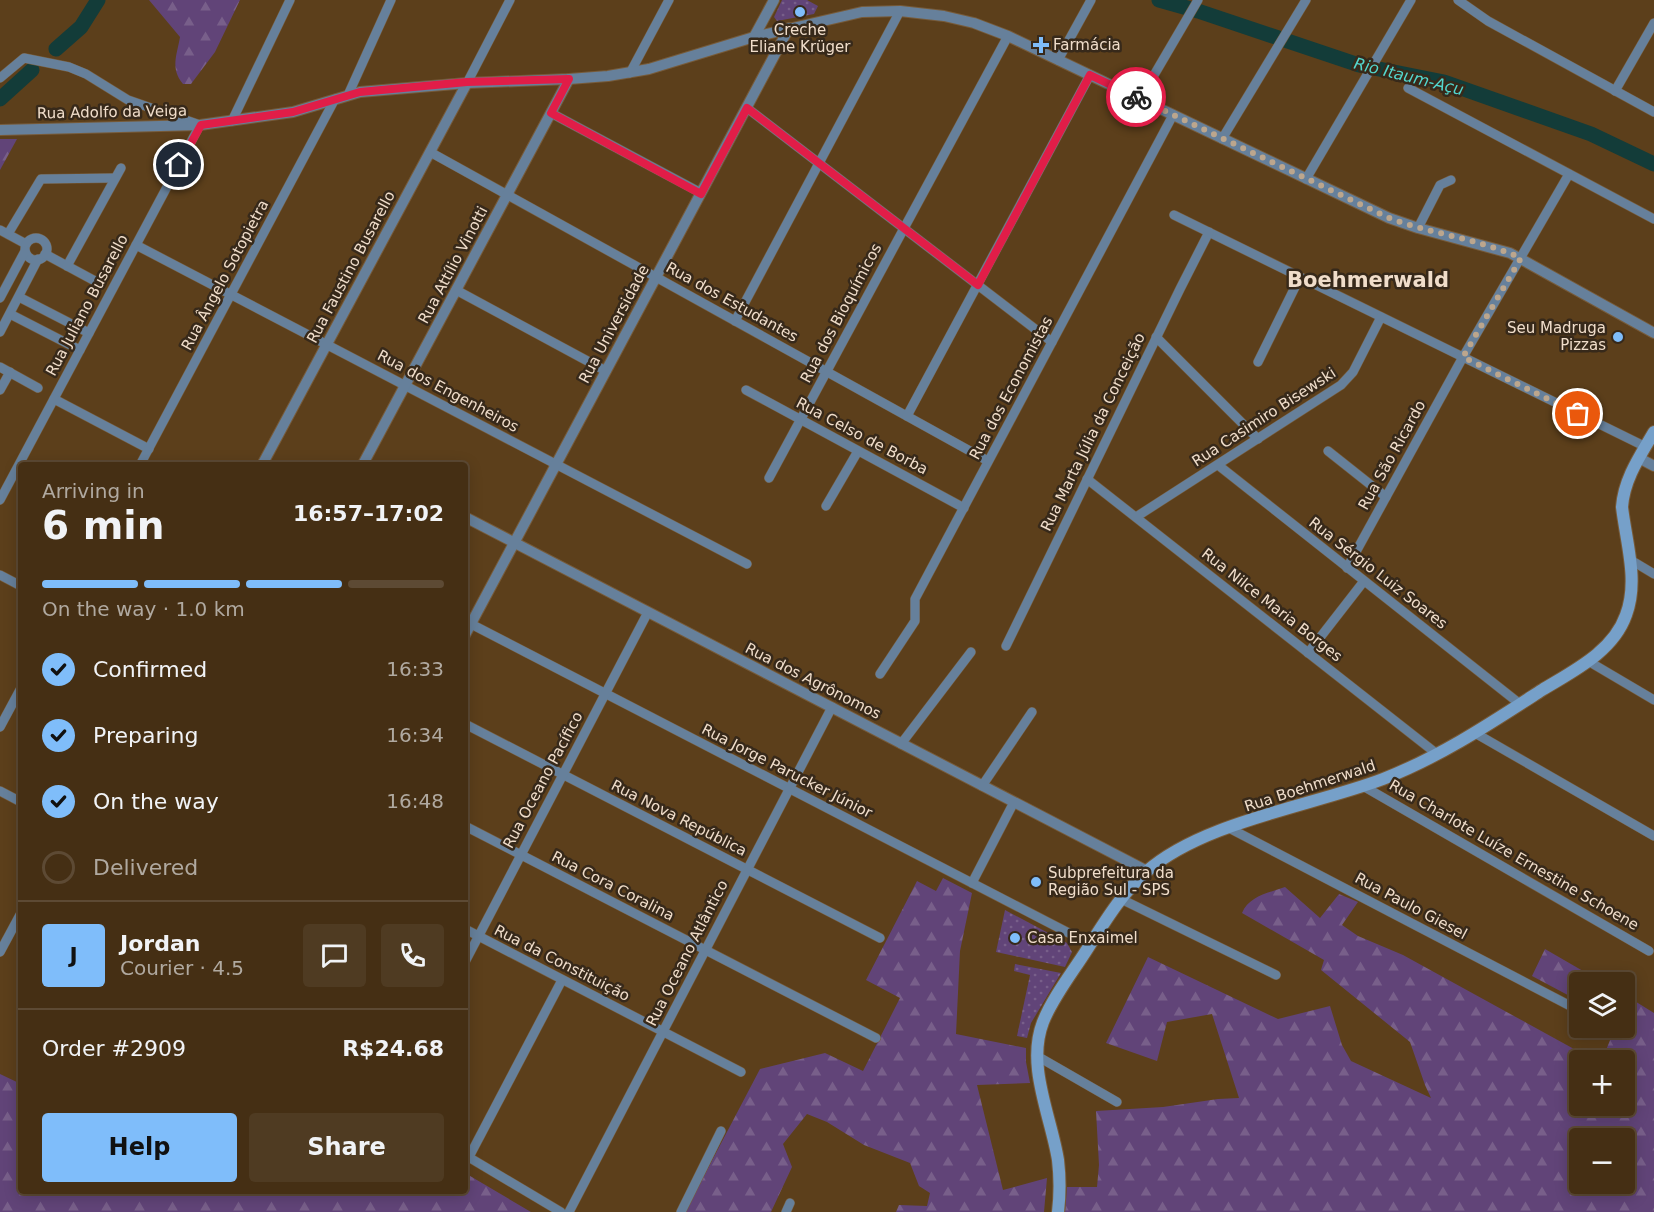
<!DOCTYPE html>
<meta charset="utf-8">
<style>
body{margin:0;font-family:"DejaVu Sans",sans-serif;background:#4f3b22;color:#f1f3f6;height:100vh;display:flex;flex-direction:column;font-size:22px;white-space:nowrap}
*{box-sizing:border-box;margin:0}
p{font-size:20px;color:#b0a9a0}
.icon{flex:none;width:33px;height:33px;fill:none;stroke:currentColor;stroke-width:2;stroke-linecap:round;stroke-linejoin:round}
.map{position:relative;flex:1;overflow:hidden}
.panel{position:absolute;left:18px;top:462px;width:450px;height:732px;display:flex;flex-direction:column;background:#452f14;border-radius:6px;box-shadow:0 3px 15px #0003,0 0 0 2px #5d4a34}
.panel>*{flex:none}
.tools{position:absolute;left:1569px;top:972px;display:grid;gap:12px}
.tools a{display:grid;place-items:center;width:66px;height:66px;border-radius:6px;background:#452f14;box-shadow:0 3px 15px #0003,0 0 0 2px #5d4a34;font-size:30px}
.pin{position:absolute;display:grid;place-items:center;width:51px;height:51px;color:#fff;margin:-26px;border:3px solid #fff;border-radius:50%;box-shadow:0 2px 6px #0007}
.courier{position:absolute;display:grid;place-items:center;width:60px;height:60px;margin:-30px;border:4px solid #e11d48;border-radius:50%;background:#fff;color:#222;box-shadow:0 2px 8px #0007}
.overview em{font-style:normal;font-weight:700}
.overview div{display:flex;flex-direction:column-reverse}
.overview{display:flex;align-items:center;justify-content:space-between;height:102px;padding:0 24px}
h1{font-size:39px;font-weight:700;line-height:45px}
.bar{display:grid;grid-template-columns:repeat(4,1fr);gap:9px 6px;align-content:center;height:72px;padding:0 24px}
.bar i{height:8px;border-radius:4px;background:#5d4a34}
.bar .active{background:#7fbdfa}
.bar p{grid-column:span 4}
.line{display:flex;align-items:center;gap:15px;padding:0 24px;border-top:2px solid #5d4a34}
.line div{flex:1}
.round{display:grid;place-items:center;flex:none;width:63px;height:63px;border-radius:6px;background:#4f3b22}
ol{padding:0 24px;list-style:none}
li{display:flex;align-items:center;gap:18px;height:66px}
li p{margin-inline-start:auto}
li .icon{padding:6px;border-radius:50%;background:#7fbdfa;color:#111;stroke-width:4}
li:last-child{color:#b0a9a0}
li i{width:33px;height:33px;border:3px solid #5d4a34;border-radius:50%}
.action{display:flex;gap:12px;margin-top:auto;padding:12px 24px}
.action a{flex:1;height:69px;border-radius:6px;background:#7fbdfa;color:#111;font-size:24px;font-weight:700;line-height:69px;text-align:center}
.action a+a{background:#4f3b22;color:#f1f3f6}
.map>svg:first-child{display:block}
</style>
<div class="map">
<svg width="1654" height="1212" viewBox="0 0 1654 1212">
<defs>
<pattern id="grass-dots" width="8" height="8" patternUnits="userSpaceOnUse" patternTransform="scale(1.5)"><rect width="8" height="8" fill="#614478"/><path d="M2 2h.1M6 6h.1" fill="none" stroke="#785f8a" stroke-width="1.8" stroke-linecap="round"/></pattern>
<pattern id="forest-firs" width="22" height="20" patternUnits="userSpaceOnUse" patternTransform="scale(1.5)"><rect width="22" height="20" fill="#614478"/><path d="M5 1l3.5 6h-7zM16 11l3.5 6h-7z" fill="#785f8a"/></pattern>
</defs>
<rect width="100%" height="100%" fill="#5c3f1b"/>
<!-- grass -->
<g fill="url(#grass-dots)">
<path d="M782,0H807L818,6L814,14L777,21L774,17Z"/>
<path d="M1005,910L1067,943L1072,952L1065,967L996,952Z"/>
<path d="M1015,964L1061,973L1031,1023L1027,1038L1017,1036L1030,975L1014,971Z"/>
</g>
<!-- forest -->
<g fill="url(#forest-firs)" fill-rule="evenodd">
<path d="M149,0H240L215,52L191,84H183C170,68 177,55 180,37Z"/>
<path d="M0,139H17L0,170Z"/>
<path d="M943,878L972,893L960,951L956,1034L1026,1048V1062L1030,1083L977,1085L1003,1190L1047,1178L1044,1212H896L899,1205L927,1206L930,1193L919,1186L910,1163L864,1145L827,1122L807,1114L783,1144L792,1167L771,1212H685L760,1069L825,1053L863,1071L900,998L866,980L917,881L936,891Z"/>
<path d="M1285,887L1320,918L1339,894L1358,902L1342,925L1358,936L1403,955L1594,1060H1580V1106H1624V1060H1602L1615,1028H1624L1625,995L1654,1013V1212H1065L1067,1187H1097L1099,1165L1096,1111L1163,1107L1218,1099L1239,1098L1212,1014L1167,1022L1157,1061L1106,1043L1148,957L1278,1019L1330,1006L1342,1045L1351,1061L1431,1098L1425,1085L1410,1042L1321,970L1324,960L1242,913C1249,896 1268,893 1285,887ZM1624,1138V1184H1580V1138Z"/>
<path d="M1545,949L1602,982H1580L1579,1001L1532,976Z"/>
<path d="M0,1074L21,1084V1191H465V1173L531,1212H0Z"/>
</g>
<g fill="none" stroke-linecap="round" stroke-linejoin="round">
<!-- river -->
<g stroke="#133c39" stroke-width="15">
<path d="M1159,0L1198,11L1359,65L1444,82L1591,134L1654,164"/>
<path d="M56,49L81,27L98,0"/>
<path d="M0,99L32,70"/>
</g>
<!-- minor casing -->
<g stroke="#775b3a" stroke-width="10">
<g id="minor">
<path d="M1458,0L1488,21L1654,112"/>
<path d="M1058,60L1091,0"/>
<path d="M630,73L669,0"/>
<path d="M0,78L24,58L69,67L86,74L128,100L200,125L0,500"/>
<path d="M467,83L510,0"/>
<path d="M1408,88L1654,219"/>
<path d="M1615,91L1654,23"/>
<path d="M348,95L391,0"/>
<path d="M1140,99L1198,0"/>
<path d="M747,108L1052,342"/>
<path d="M551,113L701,193"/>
<path d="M232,121L290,0"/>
<path d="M1222,139L1306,0"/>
<path d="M430,152L988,461"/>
<path d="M1306,179L1411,0"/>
<path d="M1174,215L1646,447"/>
<path d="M1418,228L1440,185L1451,180"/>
<path d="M0,230L26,244"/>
<path d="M8,234L41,179L115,178"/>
<circle cx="36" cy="249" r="11"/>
<path d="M136,245L747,564"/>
<path d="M45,254L95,281"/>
<path d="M67,266L121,168"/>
<path d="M456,290L606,371"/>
<path d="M19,297L89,333"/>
<path d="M0,298L25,251"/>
<path d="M10,314L80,350"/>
<path d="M735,321L900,11"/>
<path d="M0,332L38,259"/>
<path d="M1156,337L1258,439"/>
<path d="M1258,362L1300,277"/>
<path d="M0,367L38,388"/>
<path d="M0,390L10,372"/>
<path d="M746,390L964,508"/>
<path d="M54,399L149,449"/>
<path d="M907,416L1090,75"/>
<path d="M1328,451L1386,497"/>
<path d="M140,465L335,99"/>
<path d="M1218,465L1520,704"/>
<path d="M769,478L1008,36"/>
<path d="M1087,479L1437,754"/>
<path d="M826,506L858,451"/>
<path d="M1136,517L1341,385L1353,372L1381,317"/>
<path d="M1629,559L1654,574"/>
<path d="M1347,568L1463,357L1569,174"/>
<path d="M0,575L21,586"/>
<path d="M471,624L1090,944"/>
<path d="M1006,646L1180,289L1209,232"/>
<path d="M1308,653L1364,581"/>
<path d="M1588,661L1654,700"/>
<path d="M880,674L915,621V599L1173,115"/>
<path d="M465,724L880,938"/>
<path d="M0,727L21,688"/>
<path d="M1475,733L1654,836"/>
<path d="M901,744L971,652"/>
<path d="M982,786L1032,712"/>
<path d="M1363,786L1649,951"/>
<path d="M0,791L21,802"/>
<path d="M465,826L876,1038"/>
<path d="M1229,828L1580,1011"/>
<path d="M972,883L1014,802"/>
<path d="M1121,899L1276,975"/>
<path d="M465,929L741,1072"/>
<path d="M0,952L21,913"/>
<path d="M465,962L648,612"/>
<path d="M1037,1056L1117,1102"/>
<path d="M465,1155L561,1212"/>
<path d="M469,1157L562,980"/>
<path d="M569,1212L832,707"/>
<path d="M681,1212L721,1131"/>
<path d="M786,1212L790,1203"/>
</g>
</g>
<!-- tertiary casing -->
<g stroke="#775b3a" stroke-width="12">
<g id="tertiary">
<path d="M754,37L774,0"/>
<path d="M0,130L200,125L293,112L360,92L467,83L569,79L608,76L649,69L754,37L862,12L900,11L944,16L974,23L1008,36L1389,218L1418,228L1510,253L1654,333"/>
<path d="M1639,458L1654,466"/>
<path d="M262,465L467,83"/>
<path d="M364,465L363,464L569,79"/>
<path d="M465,517L1147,871"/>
<path d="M465,635L789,28"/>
</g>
</g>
<!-- secondary casing -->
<g stroke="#775b3a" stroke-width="14">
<path id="secondary" d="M1058,1212C1060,1195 1060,1177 1058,1160C1051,1116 1026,1066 1043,1022C1053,997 1072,973 1086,951C1104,923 1121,894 1146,872C1202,822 1312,806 1383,779C1440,757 1491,723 1542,690C1573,671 1613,652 1626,615C1639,581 1626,542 1622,507C1624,479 1640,456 1654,432"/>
</g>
<!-- minor -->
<use href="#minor" stroke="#66809b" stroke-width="9"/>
<!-- tertiary -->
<use href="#tertiary" stroke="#66809b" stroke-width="10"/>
<!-- secondary -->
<use href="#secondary" stroke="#76a0c9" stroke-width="12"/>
</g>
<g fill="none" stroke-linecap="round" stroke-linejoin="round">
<!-- done -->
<path stroke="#bca68d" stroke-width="6" stroke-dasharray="0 10.8" d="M1136,97L1389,218C1432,234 1479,239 1521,258L1463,357L1578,414"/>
<!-- route -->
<path stroke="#e11d48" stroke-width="8" d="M179,165L201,125L293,112L360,92L467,82L569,79L551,113L701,194L747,108L978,285L1090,75L1136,97"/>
</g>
<!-- markers -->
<g fill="#7fbdfa" stroke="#37291a" stroke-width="2">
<circle cx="800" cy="12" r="6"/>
<path d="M1038 36h6v6h6v6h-6v6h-6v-6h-6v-6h6z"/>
<circle cx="1618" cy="337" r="6"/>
<circle cx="1036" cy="882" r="6"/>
<circle cx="1015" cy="938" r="6"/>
</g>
<g text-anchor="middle" stroke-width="5" stroke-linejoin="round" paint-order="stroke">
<!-- poi labels -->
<g font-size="15" fill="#f0ddca" stroke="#37291a" text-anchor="start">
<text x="800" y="35" text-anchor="middle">Creche<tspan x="800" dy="17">Eliane Krüger</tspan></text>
<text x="1053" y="50">Farmácia</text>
<text x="1606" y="333" text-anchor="end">Seu Madruga<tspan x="1606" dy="17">Pizzas</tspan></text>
<text x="1048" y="878">Subprefeitura da<tspan x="1048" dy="17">Região Sul - SPS</tspan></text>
<text x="1027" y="943">Casa Enxaimel</text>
</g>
<!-- street labels -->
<g font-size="15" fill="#f0ddca" stroke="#37291a">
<text transform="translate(112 112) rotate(-1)" y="5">Rua Adolfo da Veiga</text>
<text transform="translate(453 265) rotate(-62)" y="5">Rua Attílio Vinotti</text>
<text transform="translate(351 267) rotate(-62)" y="5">Rua Faustino Busarello</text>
<text transform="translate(225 275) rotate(-62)" y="5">Rua Ângelo Sotopietra</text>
<text transform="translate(732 302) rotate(29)" y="5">Rua dos Estudantes</text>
<text transform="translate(87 305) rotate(-62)" y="5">Rua Juliano Busarello</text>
<text transform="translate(841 313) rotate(-62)" y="5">Rua dos Bioquímicos</text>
<text transform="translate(614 324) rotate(-62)" y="5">Rua Universidade</text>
<text transform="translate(1011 388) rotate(-62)" y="5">Rua dos Economistas</text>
<text transform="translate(448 391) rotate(28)" y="5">Rua dos Engenheiros</text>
<text transform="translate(1264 417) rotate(-33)" y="5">Rua Casimiro Bisewski</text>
<text transform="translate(1093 432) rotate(-64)" y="5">Rua Marta Júlia da Conceição</text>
<text transform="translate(862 436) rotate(28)" y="5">Rua Celso de Borba</text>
<text transform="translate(1392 455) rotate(-61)" y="5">Rua São Ricardo</text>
<text transform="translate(1378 573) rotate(38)" y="5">Rua Sérgio Luiz Soares</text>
<text transform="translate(1272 605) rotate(38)" y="5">Rua Nilce Maria Borges</text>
<text transform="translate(813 681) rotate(27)" y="5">Rua dos Agrônomos</text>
<text transform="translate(787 771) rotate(27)" y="5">Rua Jorge Parucker Júnior</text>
<text transform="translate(543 780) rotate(-62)" y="5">Rua Oceano Pacífico</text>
<text transform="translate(1310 786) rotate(-18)" y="5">Rua Boehmerwald</text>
<text transform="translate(679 818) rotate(27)" y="5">Rua Nova República</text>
<text transform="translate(1514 855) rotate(30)" y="5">Rua Charlote Luíze Ernestine Schoene</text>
<text transform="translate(613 886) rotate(27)" y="5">Rua Cora Coralina</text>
<text transform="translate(1411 906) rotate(28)" y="5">Rua Paulo Giesel</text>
<text transform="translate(687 953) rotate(-63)" y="5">Rua Oceano Atlântico</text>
<text transform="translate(562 963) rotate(27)" y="5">Rua da Constituição</text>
</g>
<!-- water labels -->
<g font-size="16" font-style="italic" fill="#53d7ce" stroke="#37291a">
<text transform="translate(1409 76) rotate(14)" y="6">Rio Itaum-Açu</text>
</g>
<!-- district labels -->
<g font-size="21" font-weight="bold" fill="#f0ddca" stroke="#37291a">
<text x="1368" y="287">Boehmerwald</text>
</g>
</g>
</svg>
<div class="tools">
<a><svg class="icon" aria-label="layers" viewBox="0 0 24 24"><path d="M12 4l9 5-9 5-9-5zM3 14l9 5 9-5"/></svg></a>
<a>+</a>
<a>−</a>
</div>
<div class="pin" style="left:1578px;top:414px;background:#ea580c"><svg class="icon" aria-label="bag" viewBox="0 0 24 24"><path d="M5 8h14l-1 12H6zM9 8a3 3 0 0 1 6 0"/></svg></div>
<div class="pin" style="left:179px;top:165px;background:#1f2937"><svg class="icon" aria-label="home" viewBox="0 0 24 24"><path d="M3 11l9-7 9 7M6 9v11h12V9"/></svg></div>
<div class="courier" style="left:1136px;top:97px"><svg class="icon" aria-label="bike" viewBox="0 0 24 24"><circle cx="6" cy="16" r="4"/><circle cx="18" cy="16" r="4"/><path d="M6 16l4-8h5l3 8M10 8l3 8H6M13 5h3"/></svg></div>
<section class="panel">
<div class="overview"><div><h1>6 min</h1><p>Arriving in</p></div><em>16:57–17:02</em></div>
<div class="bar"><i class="active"></i><i class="active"></i><i class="active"></i><i></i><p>On the way · 1.0 km</p></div>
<ol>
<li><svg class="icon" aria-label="check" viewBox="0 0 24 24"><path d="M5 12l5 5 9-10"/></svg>Confirmed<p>16:33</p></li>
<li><svg class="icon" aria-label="check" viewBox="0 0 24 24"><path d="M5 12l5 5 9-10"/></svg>Preparing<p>16:34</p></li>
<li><svg class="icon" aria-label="check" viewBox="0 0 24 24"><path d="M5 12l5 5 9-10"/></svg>On the way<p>16:48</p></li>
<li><i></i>Delivered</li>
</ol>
<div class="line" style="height:108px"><b class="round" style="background:#7fbdfa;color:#111">J</b><div><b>Jordan</b><p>Courier · 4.5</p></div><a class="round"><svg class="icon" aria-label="chat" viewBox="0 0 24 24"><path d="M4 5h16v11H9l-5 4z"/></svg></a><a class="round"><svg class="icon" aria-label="phone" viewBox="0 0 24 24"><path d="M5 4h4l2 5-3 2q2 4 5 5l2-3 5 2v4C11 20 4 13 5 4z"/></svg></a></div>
<div class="line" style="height:78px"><div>Order #2909</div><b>R$24.68</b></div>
<div class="action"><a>Help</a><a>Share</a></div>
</section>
</div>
